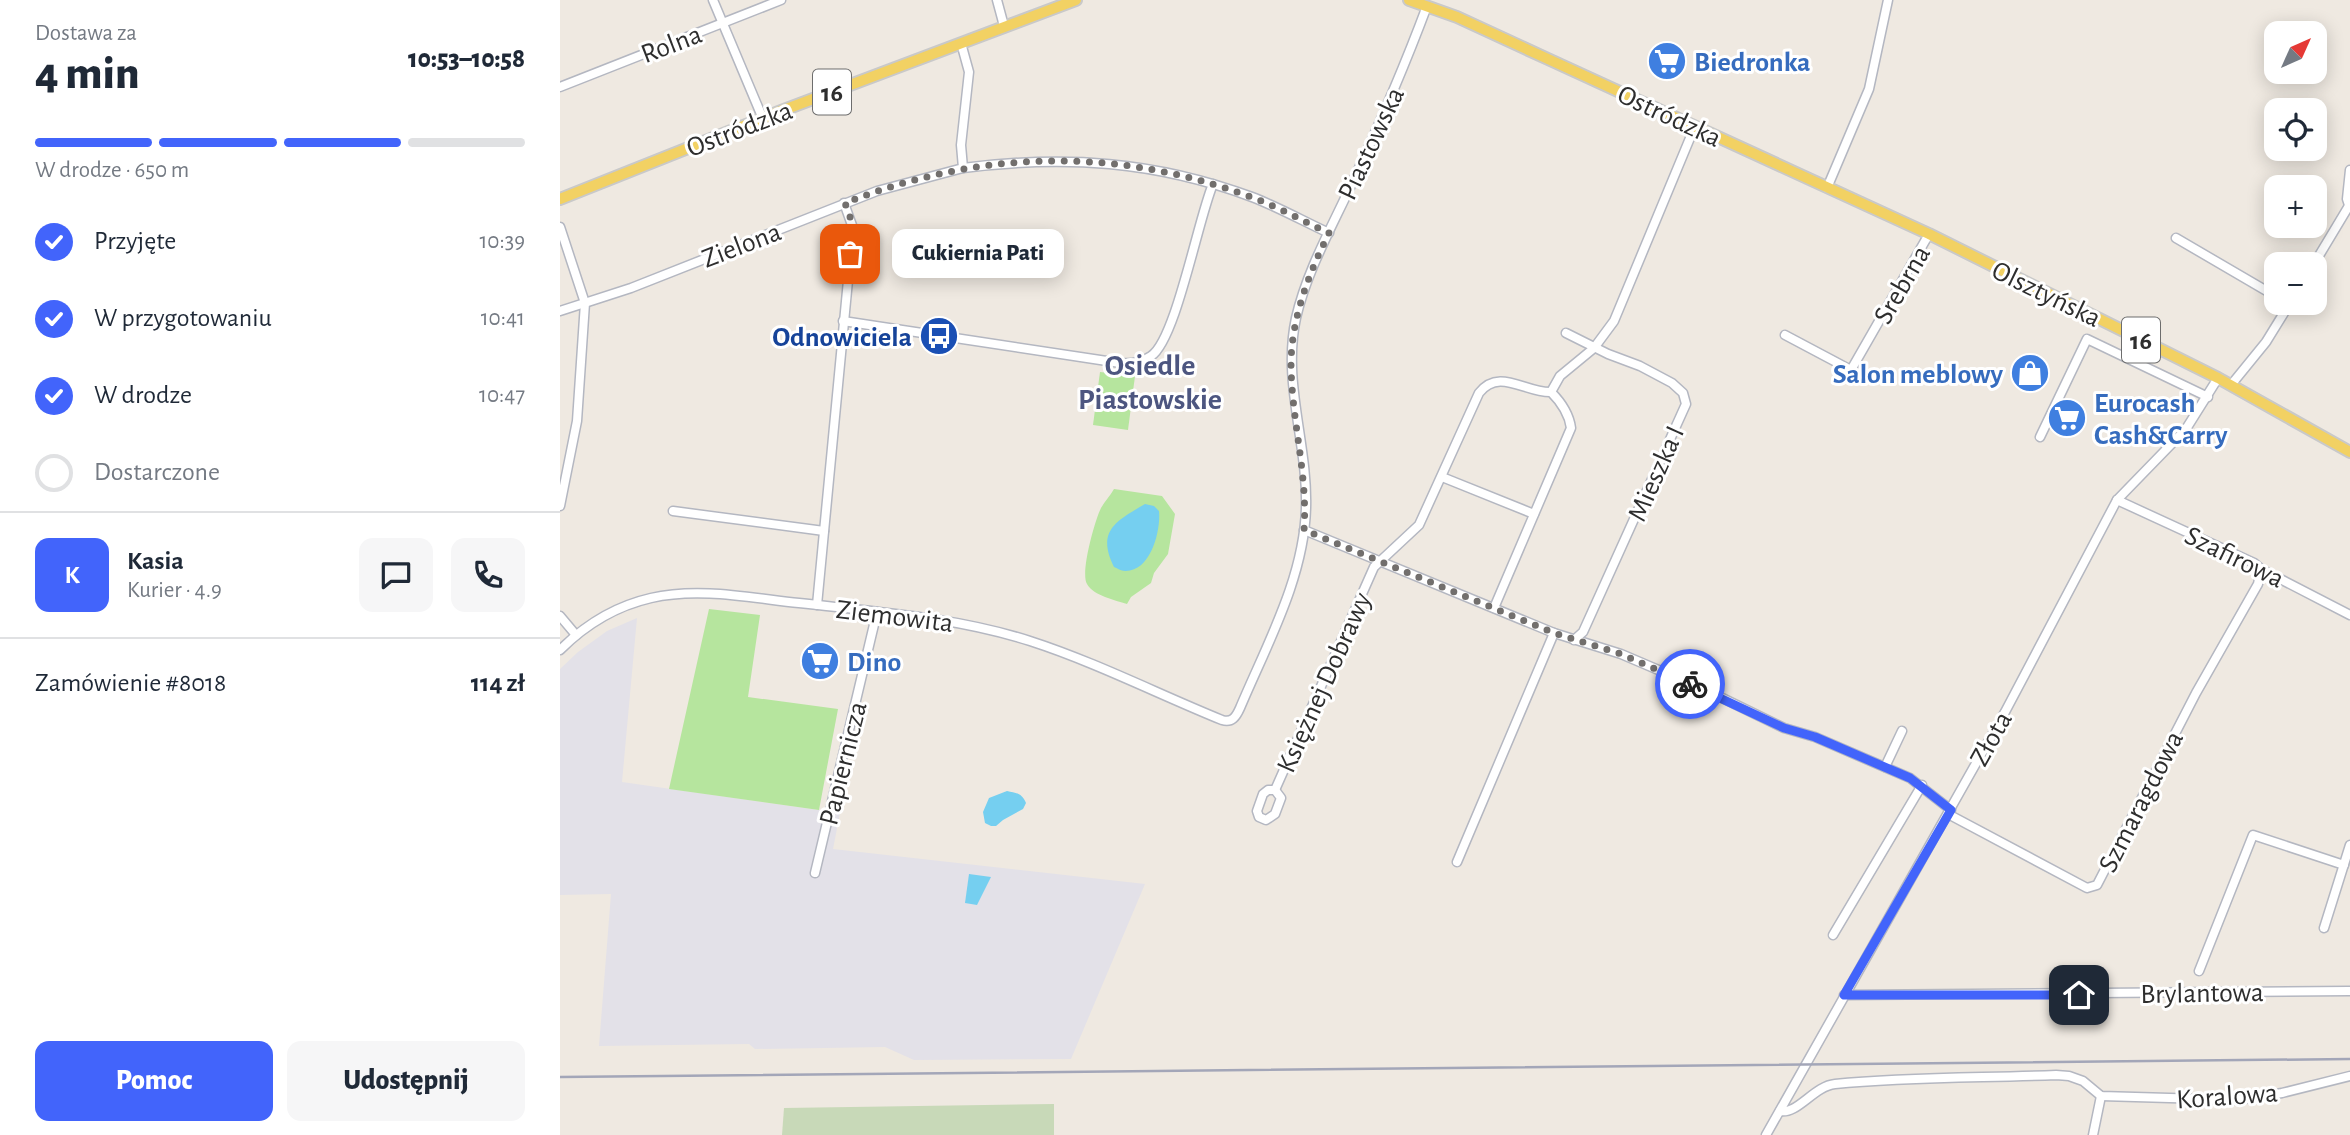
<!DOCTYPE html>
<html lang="pl">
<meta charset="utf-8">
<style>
body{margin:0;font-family:"Alegreya Sans",sans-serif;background:#f6f6f7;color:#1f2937;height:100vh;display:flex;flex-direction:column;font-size:26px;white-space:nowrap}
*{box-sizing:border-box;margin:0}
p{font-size:23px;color:#747a83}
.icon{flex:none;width:38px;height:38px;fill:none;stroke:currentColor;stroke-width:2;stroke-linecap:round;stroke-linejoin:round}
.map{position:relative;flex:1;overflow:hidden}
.details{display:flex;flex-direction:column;background:#fff;width:560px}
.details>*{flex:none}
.needle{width:46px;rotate:45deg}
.controls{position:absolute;left:1704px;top:21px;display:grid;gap:14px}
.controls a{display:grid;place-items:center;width:63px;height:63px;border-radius:14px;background:#fff;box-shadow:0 4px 18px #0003;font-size:35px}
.pin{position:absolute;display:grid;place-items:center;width:60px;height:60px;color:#fff;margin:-30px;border-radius:14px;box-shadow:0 4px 10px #0006}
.courier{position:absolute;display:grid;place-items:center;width:70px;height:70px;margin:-35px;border:5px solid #4264fb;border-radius:50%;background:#fff;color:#222;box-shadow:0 2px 9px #0007}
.bubble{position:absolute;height:49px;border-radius:14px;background:#fff;box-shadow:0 4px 18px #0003;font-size:23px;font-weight:800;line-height:49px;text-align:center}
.overview em{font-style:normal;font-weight:800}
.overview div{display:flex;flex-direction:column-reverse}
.overview{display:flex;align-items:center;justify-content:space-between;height:119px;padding:0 35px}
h1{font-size:46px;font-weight:800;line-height:52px}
.bar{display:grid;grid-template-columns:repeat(4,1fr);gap:10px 7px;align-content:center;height:84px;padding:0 35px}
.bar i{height:9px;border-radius:5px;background:#e0e1e3}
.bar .selected{background:#4264fb}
.bar p{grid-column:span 4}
.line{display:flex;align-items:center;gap:18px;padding:0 35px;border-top:2px solid #e0e1e3}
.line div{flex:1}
.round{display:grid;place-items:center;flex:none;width:74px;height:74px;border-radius:14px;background:#f6f6f7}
ol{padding:0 35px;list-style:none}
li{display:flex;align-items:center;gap:21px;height:77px}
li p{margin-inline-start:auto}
li .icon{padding:7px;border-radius:50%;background:#4264fb;color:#fff;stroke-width:4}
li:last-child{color:#747a83}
li i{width:38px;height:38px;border:4px solid #e0e1e3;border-radius:50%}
.action{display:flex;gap:14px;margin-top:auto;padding:14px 35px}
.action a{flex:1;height:80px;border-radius:14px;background:#4264fb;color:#fff;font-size:28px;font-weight:800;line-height:80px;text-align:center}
.action a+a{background:#f6f6f7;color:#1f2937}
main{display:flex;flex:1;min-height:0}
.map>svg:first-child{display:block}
</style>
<main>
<section class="details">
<div class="overview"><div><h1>4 min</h1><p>Dostawa za</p></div><em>10:53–10:58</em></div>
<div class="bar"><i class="selected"></i><i class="selected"></i><i class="selected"></i><i></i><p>W drodze · 650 m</p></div>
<ol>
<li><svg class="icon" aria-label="check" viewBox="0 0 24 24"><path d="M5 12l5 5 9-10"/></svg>Przyjęte<p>10:39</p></li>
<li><svg class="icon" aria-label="check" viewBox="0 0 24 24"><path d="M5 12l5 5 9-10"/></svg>W przygotowaniu<p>10:41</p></li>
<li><svg class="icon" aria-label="check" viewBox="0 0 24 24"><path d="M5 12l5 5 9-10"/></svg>W drodze<p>10:47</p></li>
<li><i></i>Dostarczone</li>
</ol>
<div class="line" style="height:126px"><b class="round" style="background:#4264fb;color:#fff">K</b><div><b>Kasia</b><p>Kurier · 4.9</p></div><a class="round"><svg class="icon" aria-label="chat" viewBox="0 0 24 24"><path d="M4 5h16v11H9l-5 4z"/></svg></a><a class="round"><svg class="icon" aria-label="phone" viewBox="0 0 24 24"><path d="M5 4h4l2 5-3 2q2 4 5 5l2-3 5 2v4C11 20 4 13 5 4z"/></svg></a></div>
<div class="line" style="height:91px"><div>Zamówienie #8018</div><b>114 zł</b></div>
<div class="action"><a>Pomoc</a><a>Udostępnij</a></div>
</section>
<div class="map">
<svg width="1790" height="1135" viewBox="0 0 1790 1135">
<rect width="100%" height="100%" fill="#efe9e1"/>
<!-- industrial -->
<path fill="#e3e1e8" d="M77,618L62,782L280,813L273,849L585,884L511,1059L354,1060L325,1047L195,1049L189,1044L39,1046L51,894L0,895V669L18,652L47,631Z"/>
<!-- green -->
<g fill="#b6e59e">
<path d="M540,372L575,376L568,430L533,425Z"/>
<path d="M554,489L602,496L615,514L608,554L594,573L591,583L571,597L567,604C555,600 534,596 527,584C520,573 535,520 541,508C545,501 550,496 554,489Z"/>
<path d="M149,609L200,615L188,697L278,709L259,810L109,789Z"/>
</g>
<!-- cemetery -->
<path fill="#c8d9b8" d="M494,1104V1135H222L224,1108Z"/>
<!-- water -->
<g fill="#75cff0">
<path d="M585,504L594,506L599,511C601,530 591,572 565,571C561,571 557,568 554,567C536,531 556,521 585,504Z"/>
<path d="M447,791C456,793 462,793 466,803L463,809L443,820L436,826H431L425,823L423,812L429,798Z"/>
<path d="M409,874L431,877L417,905L405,903Z"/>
</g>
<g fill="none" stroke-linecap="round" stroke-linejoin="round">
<!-- minor casing -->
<g stroke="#b4b7c1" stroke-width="11">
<g id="minor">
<path d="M153,0L203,119"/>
<path d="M437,0L444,26"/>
<path d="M0,87L221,0"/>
<path d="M403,168C505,155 595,161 692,197C718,207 743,221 769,233"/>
<path d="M1267,188L1309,89L1328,0"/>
<path d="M1789,205L1787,199L1790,170"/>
<path d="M0,227L25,303L17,421L0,506"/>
<path d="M1616,238L1717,297"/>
<path d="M1754,264L1790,204"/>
<path d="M0,311L71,288L317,191L403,168L401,145L409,72L401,43"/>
<path d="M283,321L560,363C570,364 582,362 591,356C616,340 638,219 653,184"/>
<path d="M1006,333L1048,354L1080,366L1112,383L1123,393L1126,404L1023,632L1014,640"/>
<path d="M1225,335L1291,370L1369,234"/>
<path d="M1671,385L1706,342L1730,303"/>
<path d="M991,392L1000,376L1034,348L1054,321L1135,126"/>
<path d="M1480,437L1527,339L1648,397"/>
<path d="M882,477L974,514"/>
<path d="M1557,500L1694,563L1701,569L1790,615"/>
<path d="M113,511L264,531"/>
<path d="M744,530L994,633L1061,654L1150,692L1224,728L1255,737L1350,778L1391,810"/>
<path d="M257,605L293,228L284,203"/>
<path d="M0,616L16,635"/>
<path d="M0,650C25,625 56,606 91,598C139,587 191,598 239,603C317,612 395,617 470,641C535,662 598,694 662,720C672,723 676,717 680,708C707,644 744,578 746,508C748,444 722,382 736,318C747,270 773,225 793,181C820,123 845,65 867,6"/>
<path d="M1325,767L1342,731"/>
<path d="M708,790H715L721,798L715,814L706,820L699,817L697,811L703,794Z"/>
<path d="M715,790L814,567L859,525L919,393C939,367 965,393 991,392C1001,402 1009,413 1011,428L934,608"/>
<path d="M1388,814L1527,888L1537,885L1636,693L1698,584L1701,569"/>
<path d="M897,862L994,633"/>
<path d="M255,873L317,612"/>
<path d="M1764,928L1790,845"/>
<path d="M1273,935L1362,785"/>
<path d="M1639,971L1693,835L1784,865"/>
<path d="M1284,995L1790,991"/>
<path d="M1220,1111C1237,1115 1254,1086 1275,1084C1349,1077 1422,1078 1496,1075L1509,1076L1523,1081L1541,1096L1678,1100L1722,1093L1790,1076"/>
<path d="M1206,1135L1445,712L1557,500L1626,429L1658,378"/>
<path d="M1533,1135L1541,1096"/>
</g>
</g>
<!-- major casing -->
<g stroke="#c9c9c9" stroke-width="14">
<g id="major">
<path d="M849,0L897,17L988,59L1369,234L1658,378L1790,452"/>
<path d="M0,199L221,111L516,0"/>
</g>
</g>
<!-- minor -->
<use href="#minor" stroke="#fff" stroke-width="8"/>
<!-- major -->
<use href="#major" stroke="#f2d163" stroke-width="10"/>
<!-- rail -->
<path stroke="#a3a6b8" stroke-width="2.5" d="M0,1077L1790,1059"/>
</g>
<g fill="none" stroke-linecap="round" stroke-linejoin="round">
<!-- done -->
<path stroke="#726f6d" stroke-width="7" stroke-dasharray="0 12.6" d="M290,254L293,225L285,203C420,150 554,146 691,197C718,207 743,221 769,233C749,273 732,317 731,362C731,419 748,473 744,530L994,633L1061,654L1130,684"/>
<!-- route -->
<path stroke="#4264fb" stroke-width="9" d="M1130,684L1224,728L1255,737L1350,778L1391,810L1284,995H1519"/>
</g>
<!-- icons -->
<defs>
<g id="supermarket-disc" transform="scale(2.0125)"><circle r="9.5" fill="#3f7fe0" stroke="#fff"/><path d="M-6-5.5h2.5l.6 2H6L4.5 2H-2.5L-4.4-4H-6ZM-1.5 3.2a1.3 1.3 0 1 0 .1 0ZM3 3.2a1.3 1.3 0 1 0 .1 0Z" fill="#fff"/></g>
<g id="bus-disc" transform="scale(2.0125)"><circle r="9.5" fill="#1a4fb4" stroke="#fff"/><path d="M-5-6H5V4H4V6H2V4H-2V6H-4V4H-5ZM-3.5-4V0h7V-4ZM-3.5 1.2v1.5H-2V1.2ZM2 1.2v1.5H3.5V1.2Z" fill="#fff"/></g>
<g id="shop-disc" transform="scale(2.0125)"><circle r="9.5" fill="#3f7fe0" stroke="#fff"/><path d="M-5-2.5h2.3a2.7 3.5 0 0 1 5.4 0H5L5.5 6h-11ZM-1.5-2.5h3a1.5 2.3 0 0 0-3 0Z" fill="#fff"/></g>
</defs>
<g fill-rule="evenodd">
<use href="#supermarket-disc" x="1107" y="61"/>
<use href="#bus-disc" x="379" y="336"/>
<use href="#shop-disc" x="1470" y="373"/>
<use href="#supermarket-disc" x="1507" y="418"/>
<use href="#supermarket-disc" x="260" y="661"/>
</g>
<g text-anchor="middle" stroke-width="6" stroke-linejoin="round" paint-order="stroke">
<!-- shield labels -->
<g fill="#fff" stroke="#6d6d6d" stroke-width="2">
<rect x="253" y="69.5" width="38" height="45" rx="5"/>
<rect x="1562" y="317.5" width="38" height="45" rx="5"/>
</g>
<g font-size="26" font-weight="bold" fill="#2e2e2e">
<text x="272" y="101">16</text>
<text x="1581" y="349">16</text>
</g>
<!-- street labels -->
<g font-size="28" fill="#2e2e2e" stroke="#fff">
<text transform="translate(111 43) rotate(-21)" y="10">Rolna</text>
<text transform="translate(1110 115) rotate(25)" y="10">Ostródzka</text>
<text transform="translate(179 128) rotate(-21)" y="10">Ostródzka</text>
<text transform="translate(810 143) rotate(-65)" y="10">Piastowska</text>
<text transform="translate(181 244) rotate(-21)" y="10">Zielona</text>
<text transform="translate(1341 284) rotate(-60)" y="10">Srebrna</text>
<text transform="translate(1487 293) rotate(26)" y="10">Olsztyńska</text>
<text transform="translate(1095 473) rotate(-66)" y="10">Mieszka I</text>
<text transform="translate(1675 556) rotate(26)" y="10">Szafirowa</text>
<text transform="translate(335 615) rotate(7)" y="10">Ziemowita</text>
<text transform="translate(763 682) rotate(-66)" y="10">Księżnej Dobrawy</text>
<text transform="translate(1430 738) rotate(-61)" y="10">Złota</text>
<text transform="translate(282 763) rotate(-76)" y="10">Papiernicza</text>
<text transform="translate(1580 801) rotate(-63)" y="10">Szmaragdowa</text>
<text transform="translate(1642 992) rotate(-1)" y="10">Brylantowa</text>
<text transform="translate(1667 1095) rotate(-4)" y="10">Koralowa</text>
</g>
<!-- shop labels -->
<g font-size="28" font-weight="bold" fill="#366cbe" stroke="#fff" text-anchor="start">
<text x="1134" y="71">Biedronka</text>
<text x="1443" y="383" text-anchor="end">Salon meblowy</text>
<text x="1534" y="412">Eurocash<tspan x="1534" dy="32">Cash&amp;Carry</tspan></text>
<text x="287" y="671">Dino</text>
</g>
<!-- transit labels -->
<g font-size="28" font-weight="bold" fill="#164399" stroke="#fff" text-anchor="end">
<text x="352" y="346">Odnowiciela</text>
</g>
<!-- neighbourhood labels -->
<g font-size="30" font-weight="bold" fill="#4d5680" stroke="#fff">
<text x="590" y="375">Osiedle<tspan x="590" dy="34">Piastowskie</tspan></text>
</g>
</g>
</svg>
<div class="controls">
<a><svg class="needle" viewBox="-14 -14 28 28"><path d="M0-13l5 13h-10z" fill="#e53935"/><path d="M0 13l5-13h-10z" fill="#747a83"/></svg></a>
<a><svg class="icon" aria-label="locate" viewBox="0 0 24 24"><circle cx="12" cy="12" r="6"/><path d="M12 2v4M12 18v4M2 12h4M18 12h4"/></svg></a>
<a>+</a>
<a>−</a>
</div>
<div class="pin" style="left:290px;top:254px;background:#ea580c"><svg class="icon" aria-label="bag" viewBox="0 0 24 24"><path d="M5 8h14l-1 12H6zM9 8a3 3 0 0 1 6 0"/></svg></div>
<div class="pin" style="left:1519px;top:995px;background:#1f2937"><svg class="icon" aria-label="home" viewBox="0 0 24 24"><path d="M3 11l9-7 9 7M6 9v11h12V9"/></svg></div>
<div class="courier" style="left:1130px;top:684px"><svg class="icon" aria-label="bike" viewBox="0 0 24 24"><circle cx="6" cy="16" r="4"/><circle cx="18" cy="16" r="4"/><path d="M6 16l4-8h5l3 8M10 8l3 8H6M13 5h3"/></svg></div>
<div class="bubble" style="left:332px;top:229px;width:172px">Cukiernia Pati</div>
</div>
</main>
